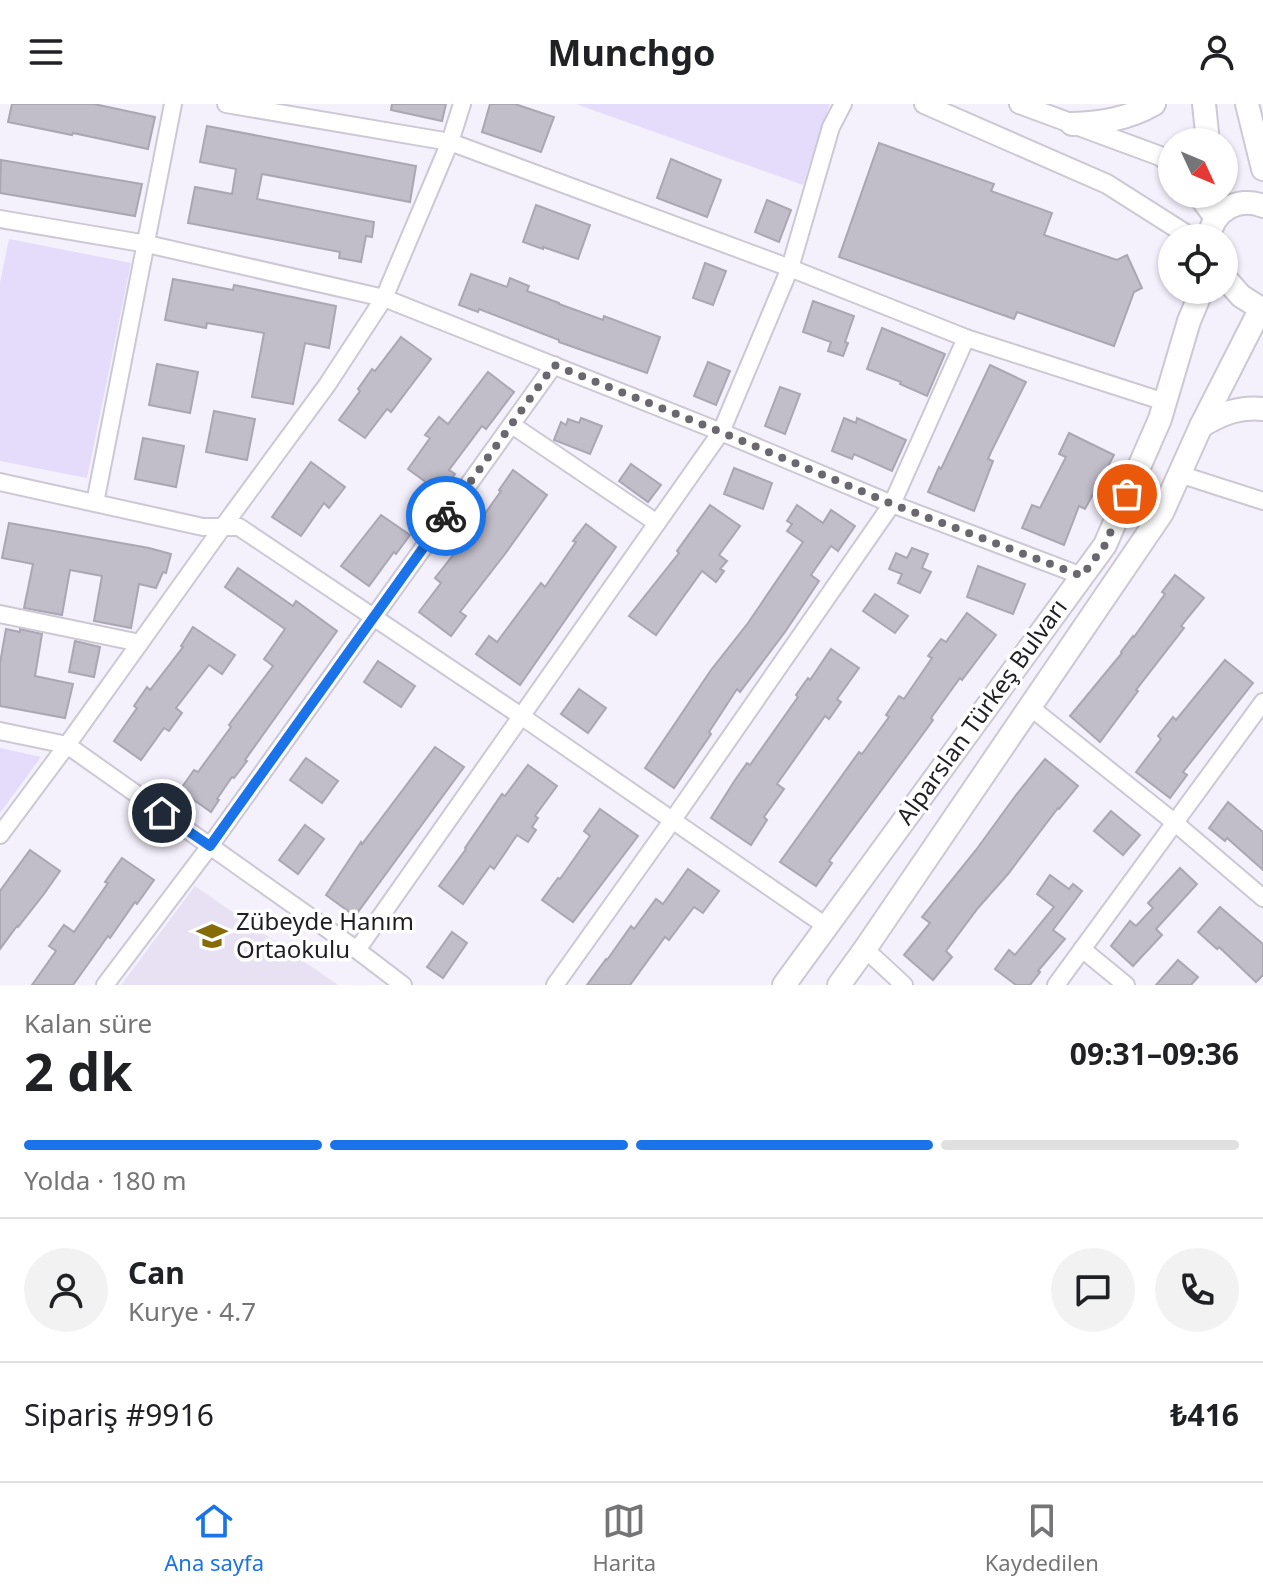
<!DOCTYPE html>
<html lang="tr">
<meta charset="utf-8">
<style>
body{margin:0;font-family:"Noto Sans",sans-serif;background:#f2f2f2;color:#202124;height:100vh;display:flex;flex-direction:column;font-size:30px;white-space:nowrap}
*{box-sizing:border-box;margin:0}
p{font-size:26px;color:#757577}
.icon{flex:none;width:44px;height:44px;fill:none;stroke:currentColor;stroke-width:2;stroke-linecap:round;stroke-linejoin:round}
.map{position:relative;height:881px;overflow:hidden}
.side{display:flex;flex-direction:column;background:#fff;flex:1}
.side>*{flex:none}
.needle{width:52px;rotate:134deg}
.fabs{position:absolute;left:1158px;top:24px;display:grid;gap:16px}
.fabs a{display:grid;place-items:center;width:80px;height:80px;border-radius:50%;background:#fff;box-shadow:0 2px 6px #0004;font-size:40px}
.pin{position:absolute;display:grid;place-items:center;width:68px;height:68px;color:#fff;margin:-34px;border:4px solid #fff;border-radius:50%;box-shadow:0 2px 8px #0007}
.courier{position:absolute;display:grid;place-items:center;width:80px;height:80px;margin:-40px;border:6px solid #1a73e8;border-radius:50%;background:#fff;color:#222;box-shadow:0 2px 10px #0007}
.summary em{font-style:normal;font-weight:700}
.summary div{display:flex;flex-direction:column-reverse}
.summary{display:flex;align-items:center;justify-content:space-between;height:136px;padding:0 24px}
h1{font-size:52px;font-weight:700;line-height:60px}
.bar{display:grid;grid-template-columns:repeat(4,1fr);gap:12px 8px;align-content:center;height:96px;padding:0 24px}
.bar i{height:10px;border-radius:6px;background:#e0e0e0}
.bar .on{background:#1a73e8}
.bar p{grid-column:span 4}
.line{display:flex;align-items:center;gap:20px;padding:0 24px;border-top:2px solid #e0e0e0}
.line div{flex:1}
.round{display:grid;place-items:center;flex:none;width:84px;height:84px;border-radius:42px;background:#f2f2f2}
header{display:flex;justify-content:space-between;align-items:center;height:104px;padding:0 24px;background:#fff;font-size:36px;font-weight:700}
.menu{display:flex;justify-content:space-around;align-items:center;height:112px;border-top:2px solid #e0e0e0;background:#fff;font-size:22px;color:#757577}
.menu a{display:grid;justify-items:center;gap:4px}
.menu .on{color:#1a73e8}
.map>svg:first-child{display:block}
</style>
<header><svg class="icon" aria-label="menu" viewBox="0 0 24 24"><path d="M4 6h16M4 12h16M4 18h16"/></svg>Munchgo<svg class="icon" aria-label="person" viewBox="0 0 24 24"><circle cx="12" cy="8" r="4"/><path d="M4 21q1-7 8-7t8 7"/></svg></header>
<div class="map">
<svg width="1263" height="881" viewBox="0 0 1263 881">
<rect width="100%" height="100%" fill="#f4f0fc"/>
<!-- built -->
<path fill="#e8e1f4" d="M195,782L338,881H121Z"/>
<!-- green -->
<g fill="#e5dbfa">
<path d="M576,0H830L803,81Z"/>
<path d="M9,135L131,159L87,374L0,357V179Z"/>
<path d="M0,644L41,653L0,709Z"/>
</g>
<!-- building -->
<g fill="#c1bdc9" stroke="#aaa6b2" stroke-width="2">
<path d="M12,0H94L155,13L148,45L73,29L72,31L8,18Z"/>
<path d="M392,0H446L442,17L391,6Z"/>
<path d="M490,0H515L554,13L541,48L482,28Z"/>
<path d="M207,22L416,62L410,98L262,70L257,95L374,118L372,133L366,132L361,158L339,154L340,148L188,119L195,83L232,90L236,65L200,58Z"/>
<path d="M879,39L994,80L991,87L1052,109L1044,131L1117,156L1127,151L1142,184L1134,188L1114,242L1017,208L1014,215L839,153Z"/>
<path d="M671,55L721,76L707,113L657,94Z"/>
<path d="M1,56L142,80L135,112L0,89Z"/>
<path d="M767,96L791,106L779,138L755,128Z"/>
<path d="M536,101L590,121L578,155L543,143V145L523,138Z"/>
<path d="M705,159L726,167L713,201L693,194Z"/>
<path d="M471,170L507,183L510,174L529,182L527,187L559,199V200L603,216L604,212L660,233L647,269L559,238V236L479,205L478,208L459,201Z"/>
<path d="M173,175L233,186L234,181L336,202L329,244L305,239L293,300L252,293L264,229L207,219L206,224L165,216Z"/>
<path d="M813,197L854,212L845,238L848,239L843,252L828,247L831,238L803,228Z"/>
<path d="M882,224L945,250L927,292L900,280L901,278L867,265Z"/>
<path d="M401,233L431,255L391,308L387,305L365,334L339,316L360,287L358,285L372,265L375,267Z"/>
<path d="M708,258L730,267L716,301L694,292Z"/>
<path d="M157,260L198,268L190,309L149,301Z"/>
<path d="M990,261L1026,278L991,348L988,355L993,357L974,407L928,388L939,363L941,365Z"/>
<path d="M488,268L514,288L486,325L482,322L449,366L455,370L441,389L408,365L430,334L425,331L439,313L448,320Z"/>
<path d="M780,283L800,290L785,330L765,322Z"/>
<path d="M214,307L255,315L247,356L206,348Z"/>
<path d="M581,314L602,322L590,350L554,336L561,318L566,321L568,315L579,319Z"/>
<path d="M844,314L856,319L857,314L906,336L892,367L854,350L852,355L832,347Z"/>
<path d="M1069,329L1114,351L1085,405L1079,402L1064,441L1022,424L1032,401L1040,404L1066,353L1059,350Z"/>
<path d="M143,334L184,342L176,383L135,375Z"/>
<path d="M311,358L345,383L329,404L324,399L301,432L272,413Z"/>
<path d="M631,360L661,381L648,398L619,377Z"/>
<path d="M734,364L772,379L763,405L724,390Z"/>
<path d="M513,366L547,391L505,450L460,508L466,512L451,532L419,508L441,479L435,474L479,418L501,387L499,386Z"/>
<path d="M710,401L740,422L719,451L727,457L720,465L724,467L716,478L702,467L656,531L629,512L679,449L677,447Z"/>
<path d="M797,401L823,419L831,406L855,422L838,447L831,442L811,471L819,477L785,528L740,588L737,585L709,628L711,630L674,684L645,664L711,566L748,519L803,438L787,427L792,420L787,417Z"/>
<path d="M381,411L410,431L396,450L394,448L369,482L341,462Z"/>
<path d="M9,419L149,444L171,450L166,469L163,468L156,484L139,480L131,524L94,517L102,472L70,466L62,511L24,504L33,460L2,454Z"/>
<path d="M586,420L616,443L520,581L476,550L489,532L497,538L541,479L545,483L576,438L573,437Z"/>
<path d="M912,444L928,450L922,464L931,468L920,489L898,479L902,470L889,465L896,449L907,454Z"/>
<path d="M978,462L1025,480L1013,510L967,493Z"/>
<path d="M238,464L293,502L296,497L337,527L245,656L247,657L234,674L232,673L217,695L219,696L211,708L180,686L194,666L198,668L231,623L229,621L273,562L264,555L285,525L225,483Z"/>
<path d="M1175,471L1204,494L1181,522L1184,524L1136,586L1138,587L1100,638L1070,612L1122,549L1121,548L1133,532L1134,533L1165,490L1162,488Z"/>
<path d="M875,490L908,512L895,529L863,507Z"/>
<path d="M967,509L996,531L962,576L960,574L931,614L933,616L920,634L829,757L832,759L816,782L780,758L859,648L862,650L889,613L886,611L899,592L904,595L932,554L928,552L941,535L946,538Z"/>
<path d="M193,523L235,551L222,570L209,561L176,604L182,609L169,627L164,624L141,656L114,637L137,604L134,602L147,583L150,586L183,543L181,542Z"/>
<path d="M6,525L20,528V525L42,530L35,572L73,580L65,614L0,602V559Z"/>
<path d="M75,537L100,543L94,573L69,568Z"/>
<path d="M831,545L859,564L837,595L841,598L829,615L825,612L777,680L784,685L764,713L767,716L751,741L711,714L735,676L747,659L750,661L798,593L796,591L808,574L810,576Z"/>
<path d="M1225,556L1253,579L1183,668L1187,671L1170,694L1136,668L1161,635L1158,632L1173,613L1176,616Z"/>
<path d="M378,557L415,582L401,603L364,578Z"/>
<path d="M579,585L606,604L588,629L561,610Z"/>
<path d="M435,643L464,663L355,812L326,791L361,738L362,740Z"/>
<path d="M306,654L338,677L322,699L290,676Z"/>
<path d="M1045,655L1078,682L1059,705L1058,704L1008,770L978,804L946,847L952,853L933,876L904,851L930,819L922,813L976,746L1016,691Z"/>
<path d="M528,661L557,682L535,712L538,714L532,723L536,726L528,738L517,731L494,765L490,762L463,800L439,782L466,745L465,744L502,690L505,692Z"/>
<path d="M1228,698L1263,728V766L1227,734L1225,737L1209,724Z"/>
<path d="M600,705L638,732L573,818L542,796L558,774L560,775L590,732L584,727Z"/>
<path d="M1111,707L1140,731L1123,751L1094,727Z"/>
<path d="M305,721L324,735L298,770L279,756Z"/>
<path d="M30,746L60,767L44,790L18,823L17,822L0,845V787Z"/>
<path d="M122,754L154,776L137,800L135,798L110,834L108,832L73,881H32L56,847L49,842L64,821L74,828L108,779L105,778Z"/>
<path d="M1180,764L1197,780L1156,825L1162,831L1133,862L1111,842L1130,817L1136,822L1153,804L1148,799Z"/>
<path d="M688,765L719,787L703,809L694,803L669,836L665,833L630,881H587L606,855L607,856L631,822L634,825L656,795L663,800Z"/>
<path d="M1050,771L1069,785L1073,780L1082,787L1053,826L1065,835L1038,867L1040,868L1030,881H1016L995,865L1009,846L1015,851L1054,803L1037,790Z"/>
<path d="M1220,803L1263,840V871L1256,878L1219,843L1217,845L1198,828Z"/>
<path d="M452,828L467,839L443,874L427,863Z"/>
<path d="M1178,856L1198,873L1191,881H1156Z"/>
</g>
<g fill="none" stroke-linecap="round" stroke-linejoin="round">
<!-- minor casing -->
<g stroke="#ccc8d4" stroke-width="20">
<g id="minor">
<path d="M226,0L450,38L790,164L966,234L1165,298"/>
<path d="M0,115L147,140L384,194L721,328L892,400L1082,472"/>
<path d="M512,321L657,419"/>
<path d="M1179,370L1263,397"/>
<path d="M0,378L203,423H239L521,612L826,822"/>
<path d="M95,399L173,0"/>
<path d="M0,510L140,539"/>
<path d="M1030,603L1174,718L1263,794"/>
<path d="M0,627L67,641L357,846L403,881"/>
<path d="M0,731L67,641L222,424L327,281L384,194L450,38L462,0"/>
<path d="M865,845L904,881"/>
<path d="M1082,845L1126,881"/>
<path d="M357,846L721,328L790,164L831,23L843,0"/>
<path d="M105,881L210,742L554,261"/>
<path d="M555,881L672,717L892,400L966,234"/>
<path d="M1056,881L1263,598"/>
</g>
</g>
<!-- tertiary casing -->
<g stroke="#ccc8d4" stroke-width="22">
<g id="tertiary">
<path d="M924,0L1107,80L1192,134"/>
<path d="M1019,0L1160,52L1172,61"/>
<path d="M1196,90L1215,116"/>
</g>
</g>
<!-- secondary casing -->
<g stroke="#ccc8d4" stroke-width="26">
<g id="secondary">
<path d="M1204,0L1208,38"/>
<path d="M1247,0L1263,65"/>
<path d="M1072,20C1101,19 1128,15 1154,0"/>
<path d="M1209,134C1212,107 1238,92 1263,102"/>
<path d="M1224,173L1241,192L1263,206"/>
<path d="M1201,322C1221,310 1240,302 1263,305"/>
<path d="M784,881L1105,441L1160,315L1189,217L1202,186"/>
<path d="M839,881L865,845L1162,409L1201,322L1260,206"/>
</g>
</g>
<!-- minor -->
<use href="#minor" stroke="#fff" stroke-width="16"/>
<!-- tertiary -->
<use href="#tertiary" stroke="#fff" stroke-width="18"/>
<!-- secondary -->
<use href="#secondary" stroke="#fff" stroke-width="22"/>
</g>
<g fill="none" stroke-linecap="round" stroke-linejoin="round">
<!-- done -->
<path stroke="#6a686e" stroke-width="8" stroke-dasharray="0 14.4" d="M446,412L554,261L721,328L892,400L1082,472L1105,441L1127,390"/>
<!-- route -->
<path stroke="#1a73e8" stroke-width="10" d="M162,709L210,742L446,412"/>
</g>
<!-- icons -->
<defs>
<g id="school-bare" transform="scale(2.4)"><path d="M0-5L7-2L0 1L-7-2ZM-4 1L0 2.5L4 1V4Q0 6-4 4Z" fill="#866b07" stroke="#fff" stroke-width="2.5" paint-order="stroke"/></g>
</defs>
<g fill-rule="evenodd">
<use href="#school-bare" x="212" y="832"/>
</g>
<g text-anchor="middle" stroke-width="7" stroke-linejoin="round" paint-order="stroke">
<!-- street labels -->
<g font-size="24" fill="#201e22" stroke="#fff">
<text transform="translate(982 608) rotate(-54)" y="8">Alparslan Türkeş Bulvarı</text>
</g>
<!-- poi labels -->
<g font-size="24" fill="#201e22" stroke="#fff" text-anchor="start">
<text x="236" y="826">Zübeyde Hanım<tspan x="236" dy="28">Ortaokulu</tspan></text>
</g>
</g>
</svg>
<div class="fabs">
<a><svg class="needle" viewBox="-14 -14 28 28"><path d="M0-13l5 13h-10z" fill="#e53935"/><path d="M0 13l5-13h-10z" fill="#757577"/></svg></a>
<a><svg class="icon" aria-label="locate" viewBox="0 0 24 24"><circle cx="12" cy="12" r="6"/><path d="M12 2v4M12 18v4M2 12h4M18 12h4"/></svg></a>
</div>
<div class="pin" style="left:1127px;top:390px;background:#ea580c"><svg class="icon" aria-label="bag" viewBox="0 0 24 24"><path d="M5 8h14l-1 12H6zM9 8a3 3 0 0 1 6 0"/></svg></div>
<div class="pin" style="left:162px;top:709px;background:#1f2937"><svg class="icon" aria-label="home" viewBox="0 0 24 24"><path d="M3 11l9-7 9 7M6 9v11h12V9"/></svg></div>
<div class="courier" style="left:446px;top:412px"><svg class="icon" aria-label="bike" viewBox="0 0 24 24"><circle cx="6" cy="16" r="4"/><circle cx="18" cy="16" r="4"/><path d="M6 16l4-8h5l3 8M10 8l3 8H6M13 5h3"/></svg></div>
</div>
<section class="side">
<div class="summary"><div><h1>2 dk</h1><p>Kalan süre</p></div><em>09:31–09:36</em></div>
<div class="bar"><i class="on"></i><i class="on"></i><i class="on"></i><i></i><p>Yolda · 180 m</p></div>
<div class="line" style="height:144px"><a class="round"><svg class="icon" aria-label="person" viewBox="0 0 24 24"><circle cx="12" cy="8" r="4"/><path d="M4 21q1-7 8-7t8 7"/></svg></a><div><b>Can</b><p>Kurye · 4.7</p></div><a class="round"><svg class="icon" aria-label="chat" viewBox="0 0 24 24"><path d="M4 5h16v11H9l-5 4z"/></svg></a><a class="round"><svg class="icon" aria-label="phone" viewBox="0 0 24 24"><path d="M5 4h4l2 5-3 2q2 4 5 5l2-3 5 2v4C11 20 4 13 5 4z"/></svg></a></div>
<div class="line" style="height:104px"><div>Sipariş #9916</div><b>₺416</b></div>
</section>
<nav class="menu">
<a class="on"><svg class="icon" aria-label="home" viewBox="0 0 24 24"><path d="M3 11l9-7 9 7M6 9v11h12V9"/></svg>Ana sayfa</a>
<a><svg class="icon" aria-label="map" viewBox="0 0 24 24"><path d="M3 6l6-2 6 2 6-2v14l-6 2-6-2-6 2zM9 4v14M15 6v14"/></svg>Harita</a>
<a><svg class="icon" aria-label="saved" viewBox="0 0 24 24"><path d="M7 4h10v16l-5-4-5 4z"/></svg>Kaydedilen</a>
</nav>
